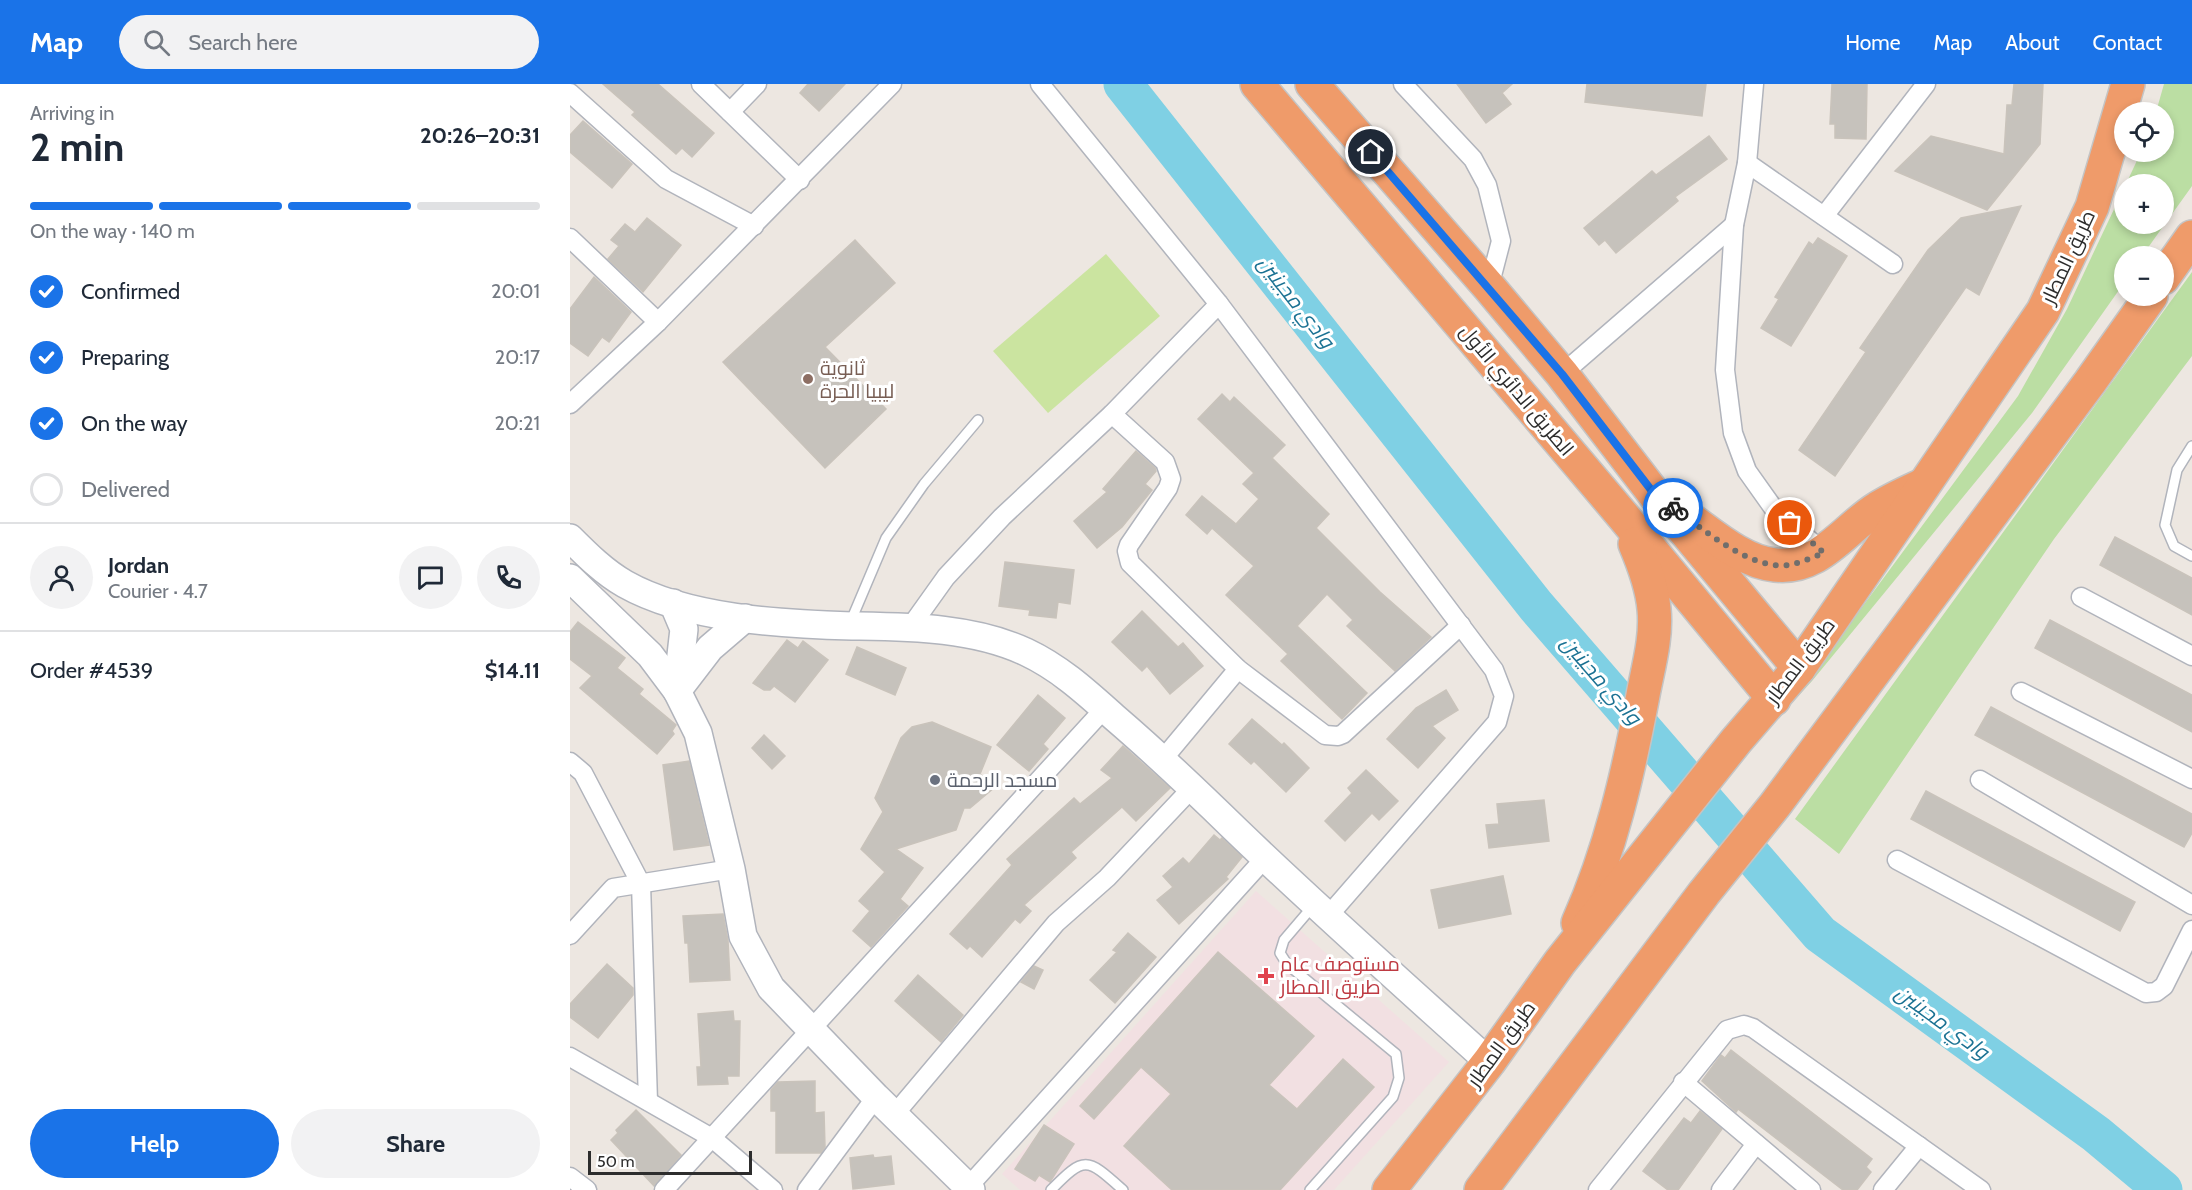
<!DOCTYPE html>
<meta charset="utf-8">
<style>
body{margin:0;font-family:Cabin,Cairo,sans-serif;background:#f2f2f3;color:#1f2937;height:100vh;display:flex;flex-direction:column;font-size:22px;white-space:nowrap}
*{box-sizing:border-box;margin:0}
p{font-size:20px;color:#747a83}
.icon{flex:none;width:33px;height:33px;fill:none;stroke:currentColor;stroke-width:2;stroke-linecap:round;stroke-linejoin:round}
.map{position:relative;flex:1;overflow:hidden}
.side{display:flex;flex-direction:column;background:#fff;width:570px}
.side>*{flex:none}
.controls{position:absolute;left:1544px;top:18px;display:grid;gap:12px}
.controls a{display:grid;place-items:center;width:60px;height:60px;border-radius:50%;background:#fff;box-shadow:0 3px 9px #0003;font-size:30px}
.scale{position:absolute;left:18px;bottom:15px;width:164px;box-sizing:border-box;padding-left:6px;border:3px solid #2d2d2d;border-top:0;font-size:16px;line-height:21px;white-space:nowrap;color:#2d2d2d;-webkit-text-stroke:4px #fff;paint-order:stroke}
.pin{position:absolute;display:grid;place-items:center;width:51px;height:51px;color:#fff;margin:-26px;border:3px solid #fff;border-radius:50%;box-shadow:0 2px 6px #0007}
.courier{position:absolute;display:grid;place-items:center;width:60px;height:60px;margin:-30px;border:4px solid #1a73e8;border-radius:50%;background:#fff;color:#222;box-shadow:0 2px 8px #0007}
.overview em{font-style:normal;font-weight:700}
.overview div{display:flex;flex-direction:column-reverse}
.overview{display:flex;align-items:center;justify-content:space-between;height:102px;padding:0 30px}
h1{font-size:39px;font-weight:700;line-height:45px}
.bar{display:grid;grid-template-columns:repeat(4,1fr);gap:9px 6px;align-content:center;height:72px;padding:0 30px}
.bar i{height:8px;border-radius:4px;background:#e0e1e3}
.bar .current{background:#1a73e8}
.bar p{grid-column:span 4}
.line{display:flex;align-items:center;gap:15px;padding:0 30px;border-top:2px solid #e0e1e3}
.line div{flex:1}
.round{display:grid;place-items:center;flex:none;width:63px;height:63px;border-radius:32px;background:#f2f2f3}
ol{padding:0 30px;list-style:none}
li{display:flex;align-items:center;gap:18px;height:66px}
li p{margin-inline-start:auto}
li .icon{padding:6px;border-radius:50%;background:#1a73e8;color:#fff;stroke-width:4}
li:last-child{color:#747a83}
li i{width:33px;height:33px;border:3px solid #e0e1e3;border-radius:50%}
.cta{display:flex;gap:12px;margin-top:auto;padding:12px 30px}
.cta a{flex:1;height:69px;border-radius:36px;background:#1a73e8;color:#fff;font-size:24px;font-weight:700;line-height:69px;text-align:center}
.cta a+a{background:#f2f2f3;color:#1f2937}
header{display:flex;align-items:center;gap:36px;box-sizing:border-box;height:84px;padding:0 30px;background:#1a73e8;color:#fff}
header strong{font-size:28px}
nav{display:flex;gap:33px;margin-inline-start:auto;font-size:21px}
.search{width:420px;height:54px;background:#f2f2f3;display:flex;align-items:center;gap:15px;box-sizing:border-box;padding:0 21px;border-radius:33px;color:#747a83;font-size:22px}
main{display:flex;flex:1;min-height:0}
.map>svg:first-child{display:block}
</style>
<header>
<strong>Map</strong>
<div class="search"><svg class="icon" aria-label="search" viewBox="0 0 24 24"><circle cx="10" cy="10" r="6"/><path d="M15 15l6 6"/></svg>Search here</div>
<nav><a>Home</a><a>Map</a><a>About</a><a>Contact</a></nav>
</header>
<main>
<section class="side">
<div class="overview"><div><h1>2 min</h1><p>Arriving in</p></div><em>20:26–20:31</em></div>
<div class="bar"><i class="current"></i><i class="current"></i><i class="current"></i><i></i><p>On the way · 140 m</p></div>
<ol>
<li><svg class="icon" aria-label="check" viewBox="0 0 24 24"><path d="M5 12l5 5 9-10"/></svg>Confirmed<p>20:01</p></li>
<li><svg class="icon" aria-label="check" viewBox="0 0 24 24"><path d="M5 12l5 5 9-10"/></svg>Preparing<p>20:17</p></li>
<li><svg class="icon" aria-label="check" viewBox="0 0 24 24"><path d="M5 12l5 5 9-10"/></svg>On the way<p>20:21</p></li>
<li><i></i>Delivered</li>
</ol>
<div class="line" style="height:108px"><a class="round"><svg class="icon" aria-label="person" viewBox="0 0 24 24"><circle cx="12" cy="8" r="4"/><path d="M4 21q1-7 8-7t8 7"/></svg></a><div><b>Jordan</b><p>Courier · 4.7</p></div><a class="round"><svg class="icon" aria-label="chat" viewBox="0 0 24 24"><path d="M4 5h16v11H9l-5 4z"/></svg></a><a class="round"><svg class="icon" aria-label="phone" viewBox="0 0 24 24"><path d="M5 4h4l2 5-3 2q2 4 5 5l2-3 5 2v4C11 20 4 13 5 4z"/></svg></a></div>
<div class="line" style="height:78px"><div>Order #4539</div><b>$14.11</b></div>
<div class="cta"><a>Help</a><a>Share</a></div>
</section>
<div class="map">
<svg width="1622" height="1106" viewBox="0 0 1622 1106">
<rect width="100%" height="100%" fill="#ede7e1"/>
<!-- medical -->
<path fill="#f2e0e2" d="M686,807L879,978L764,1106H450L432,1090Z"/>
<!-- green -->
<g fill="#bbdea3">
<path d="M1594,0H1622V102L1572,172H1554V199L1462,329L1242,597L1219,622L1448,312L1497,225L1554,104V140H1593V100H1556L1571,68H1593V28H1586Z"/>
<path d="M1622,188V272L1484,455L1269,770L1225,735Z"/>
</g>
<!-- pitch -->
<path fill="#cbe4a0" d="M536,170L590,232L478,329L423,267Z"/>
<g fill="none" stroke-linecap="round" stroke-linejoin="round">
<!-- river -->
<path stroke="#7fd0e4" stroke-width="39" d="M553,0L966,522L1250,850L1526,1050L1593,1106"/>
</g>
<!-- building -->
<g fill="#c6c2bc" stroke="#c9c3bb" stroke-width="1.5">
<path d="M33,0H88L144,49L122,73L112,64L106,70L62,31L65,28Z"/>
<path d="M238,0H275L249,27L230,9Z"/>
<path d="M887,0H942L932,9L941,20L916,39Z"/>
<path d="M1017,0H1136L1132,32L1015,18Z"/>
<path d="M1262,0H1297L1296,55L1265,54V40H1260Z"/>
<path d="M1444,0H1473L1470,60L1417,126L1325,87L1361,52L1434,70L1437,21H1442Z"/>
<path d="M13,37L62,80L42,104L0,68V51Z"/>
<path d="M1139,52L1157,75L1105,113L1108,117L1046,169L1035,156L1029,161L1014,144L1082,87L1086,91Z"/>
<path d="M1451,122L1409,211L1396,203L1265,392L1229,366L1296,268L1290,264L1358,166L1391,134Z"/>
<path d="M77,134L111,161L73,208L38,175L49,162L41,156L55,140L65,148Z"/>
<path d="M1248,154L1277,172L1221,262L1191,244L1209,215L1205,213L1239,158L1243,161Z"/>
<path d="M285,156L325,199L255,263L316,325L255,384L153,278Z"/>
<path d="M24,193L61,228L39,258L32,253L18,272L0,259V225Z"/>
<path d="M652,310L660,318L664,313L715,361L702,374L759,430L746,444L810,508L861,553L825,587L777,542L783,536L757,510L727,542L797,609L772,635L711,577L718,570L656,511L684,482L642,444L637,450L616,431L632,412L666,440L689,415L673,400L684,389L628,335Z"/>
<path d="M566,367L585,384L586,387L575,400L582,406L552,443L527,464L504,437L537,408L533,405Z"/>
<path d="M1545,453L1622,494V531L1530,481Z"/>
<path d="M435,478L504,486L500,520L488,518L486,534L459,531L460,526L429,522Z"/>
<path d="M572,527L608,563L613,559L633,582L600,610L577,582L572,587L542,558Z"/>
<path d="M1480,536L1622,611V648L1465,564Z"/>
<path d="M8,538L55,574L47,584L73,605L69,610L106,641L102,647L104,650L87,670L10,604L22,592L0,575V548Z"/>
<path d="M217,556L228,564L233,557L258,576L225,618L204,602L200,606H194L183,599Z"/>
<path d="M287,563L336,584L325,611L276,590Z"/>
<path d="M876,606L888,626L862,642L875,654L848,684L817,655L846,624Z"/>
<path d="M468,611L495,634L473,660L478,665L459,687L427,661Z"/>
<path d="M1421,623L1622,730V749L1614,763L1405,651Z"/>
<path d="M682,635L712,661L714,659L739,684L716,708L684,677L681,680L659,660Z"/>
<path d="M362,638L421,663L410,690L425,703L400,724H394L386,746L326,765L353,784L330,815L338,822L301,863L283,847L300,827L289,817L315,788L291,765L313,728L305,714L331,654L342,643Z"/>
<path d="M194,651L215,672L202,685L182,664Z"/>
<path d="M553,662L600,704L566,737L552,723L501,768L506,774L454,821L461,827L450,839L445,835L412,873L400,862L397,865L380,850L442,781L437,775L504,714L510,720L542,694L531,686Z"/>
<path d="M119,677L139,761L104,766L93,681Z"/>
<path d="M796,686L828,717L809,736L802,729L775,757L755,737L782,709L778,704Z"/>
<path d="M1356,707L1565,818L1550,847L1341,735Z"/>
<path d="M974,716L979,757L919,764L916,741L929,740L927,720Z"/>
<path d="M644,751L650,756L652,754L672,773L656,793L658,795L609,840L587,816L603,803L593,792L613,774L619,780Z"/>
<path d="M933,792L941,830L869,844L861,806Z"/>
<path d="M153,830L158,857L160,896L120,898L118,859H115L113,832Z"/>
<path d="M558,849L586,873L545,919L520,896L547,868L543,866Z"/>
<path d="M648,868L744,952L699,1001L727,1025L773,975L804,1003L710,1106H602L554,1062L601,1010L571,983L524,1035L510,1022Z"/>
<path d="M37,880L63,904V911L28,954L0,933V920Z"/>
<path d="M464,882L473,886L464,905L451,898Z"/>
<path d="M348,891L393,931L371,958L325,917Z"/>
<path d="M163,927L164,937H170L169,992H157L158,1000L128,1001L127,983H131L128,930Z"/>
<path d="M1161,966L1302,1075L1296,1083L1301,1088L1287,1106H1273L1168,1025L1166,1028L1132,997L1151,971L1155,974Z"/>
<path d="M245,997V1029L254,1028L255,1063L251,1069H206V1027H201V1006L208,998Z"/>
<path d="M66,1026L111,1071L84,1102L41,1056L48,1049L46,1046Z"/>
<path d="M1130,1027L1152,1045L1108,1106H1098L1073,1087L1114,1034L1121,1039Z"/>
<path d="M474,1041L504,1060L480,1098L469,1091L465,1097L445,1085Z"/>
<path d="M303,1071L304,1074L321,1072L324,1100L283,1105L280,1074Z"/>
</g>
<g fill="none" stroke-linecap="round" stroke-linejoin="round">
<!-- lane casing -->
<g stroke="#b1b4bc" stroke-width="12">
<g id="lane">
<path d="M1622,362L1607,386L1595,441L1604,462L1622,472"/>
<path d="M280,539L316,454L354,400L408,336"/>
<path d="M481,1106C515,1071 517,1074 553,1106"/>
<path d="M740,1106L823,1013L829,994L826,970L717,880L710,869L714,856L743,822"/>
</g>
</g>
<!-- street casing -->
<g stroke="#b1b4bc" stroke-width="21">
<g id="street">
<path d="M131,0L230,96"/>
<path d="M470,0L649,220L924,586L934,612L927,638L759,831"/>
<path d="M833,0L903,75L917,101L931,157L919,203"/>
<path d="M1184,0L1177,79L1164,141L1155,286L1163,349L1177,387L1204,425L1254,469"/>
<path d="M0,9L96,95L184,142"/>
<path d="M160,28L187,0"/>
<path d="M1177,79L1323,180"/>
<path d="M1254,132L1356,0"/>
<path d="M0,154L88,238"/>
<path d="M992,290L1164,141"/>
<path d="M0,320L88,238L322,0"/>
<path d="M542,330L595,378L601,395L598,404L559,461L557,467L560,479L668,585L755,651L768,652L773,650L891,541"/>
<path d="M1511,513L1622,572"/>
<path d="M341,542L376,493L432,433L542,330L649,220"/>
<path d="M1451,608L1622,695"/>
<path d="M593,675L668,585"/>
<path d="M0,678L13,689L71,800L78,1017"/>
<path d="M1410,696L1622,821"/>
<path d="M1327,776L1576,909L1586,908L1594,902L1622,846"/>
<path d="M0,851L43,804L161,785"/>
<path d="M0,973L142,1054L203,1106"/>
<path d="M1113,998L1241,1106"/>
<path d="M324,1031L486,839L537,794L622,704"/>
<path d="M0,1093L17,1106"/>
<path d="M398,1103L695,774"/>
<path d="M94,1106L535,624"/>
<path d="M237,1106L306,1013"/>
<path d="M1028,1106L1157,946L1174,941L1183,944L1411,1106"/>
<path d="M1151,1106L1186,1060"/>
<path d="M1313,1106L1349,1062"/>
</g>
</g>
<!-- secondary casing -->
<g stroke="#b1b4bc" stroke-width="30">
<g id="secondary">
<path d="M0,454C17,471 34,488 55,500C117,535 212,540 282,542C339,543 402,543 456,568C490,584 516,608 544,633C586,669 626,707 666,746C748,825 834,901 919,978"/>
<path d="M0,494L80,571L107,607L128,649L161,785L173,852L201,904L306,1013L401,1106"/>
<path d="M103,519L114,545L107,606"/>
<path d="M107,607L140,564L175,534"/>
</g>
</g>
<!-- highway casing -->
<g stroke="#c4c4c4" stroke-width="36">
<g id="highway">
<path d="M687,0L1053,432L1204,615"/>
<path d="M742,0L919,203L992,290L1085,411L1229,584"/>
<path d="M1593,194L1622,153"/>
<path d="M1120,435C1145,453 1174,478 1205,481C1250,486 1275,444 1308,424C1322,415 1338,408 1353,401"/>
<path d="M1008,839C1041,765 1058,690 1073,611C1078,584 1087,554 1084,525C1082,502 1074,481 1065,460"/>
<path d="M819,1106L919,978L990,878L1166,657L1229,584L1473,227L1522,123L1558,0"/>
<path d="M911,1106L1134,809L1205,721L1520,298L1581,212"/>
</g>
</g>
<!-- lane -->
<use href="#lane" stroke="#fff" stroke-width="9"/>
<!-- street -->
<use href="#street" stroke="#fff" stroke-width="18"/>
<!-- secondary -->
<use href="#secondary" stroke="#fff" stroke-width="27"/>
<!-- highway -->
<use href="#highway" stroke="#ef9b6a" stroke-width="33"/>
</g>
<g fill="none" stroke-linecap="round" stroke-linejoin="round">
<!-- done -->
<path stroke="#706e6c" stroke-width="6" stroke-dasharray="0 10.8" d="M1103,424C1134,445 1166,475 1204,481C1221,484 1238,475 1254,469L1220,439"/>
<!-- route -->
<path stroke="#1a73e8" stroke-width="8" d="M801,68L992,290L1085,411L1103,424"/>
</g>
<!-- markers -->
<circle fill="#8d6e63" stroke="#fff" stroke-width="2" cx="238" cy="295" r="6"/>
<circle fill="#6b7280" stroke="#fff" stroke-width="2" cx="365" cy="696" r="6"/>
<path fill="#e0444e" stroke="#fff" stroke-width="2" d="M693 883h6v6h6v6h-6v6h-6v-6h-6v-6h6z"/>
<g text-anchor="middle" stroke-width="6" stroke-linejoin="round" paint-order="stroke">
<!-- street labels -->
<g font-size="20" fill="#2d2d2d" stroke="#fff">
<text transform="translate(1498 173) rotate(-65)" y="7">طريق المطار</text>
<text transform="translate(947 306) rotate(50)" y="7">الطريق الدائري الأول</text>
<text transform="translate(1230 577) rotate(-53)" y="7">طريق المطار</text>
<text transform="translate(931 960) rotate(-54)" y="7">طريق المطار</text>
</g>
<!-- education labels -->
<g font-size="20" fill="#785e54" stroke="#fff" text-anchor="start">
<text x="250" y="291">ثانوية<tspan x="250" dy="23">ليبيا الحرة</tspan></text>
</g>
<!-- worship labels -->
<g font-size="20" fill="#5b616d" stroke="#fff" text-anchor="start">
<text x="377" y="703">مسجد الرحمة</text>
</g>
<!-- health labels -->
<g font-size="20" fill="#be3a42" stroke="#fff" text-anchor="start">
<text x="710" y="887">مستوصف عام<tspan x="710" dy="23">طريق المطار</tspan></text>
</g>
<!-- water labels -->
<g font-size="21" font-style="italic" fill="#1b7293" stroke="#fff">
<text transform="translate(726 218) rotate(52)" y="7">وادي مجينين</text>
<text transform="translate(1031 596) rotate(49)" y="7">وادي مجينين</text>
<text transform="translate(1372 938) rotate(36)" y="7">وادي مجينين</text>
</g>
</g>
</svg>
<div class="controls">
<a><svg class="icon" aria-label="locate" viewBox="0 0 24 24"><circle cx="12" cy="12" r="6"/><path d="M12 2v4M12 18v4M2 12h4M18 12h4"/></svg></a>
<a>+</a>
<a>−</a>
</div>
<div class="scale">50 m</div>
<div class="pin" style="left:1220px;top:439px;background:#ea580c"><svg class="icon" aria-label="bag" viewBox="0 0 24 24"><path d="M5 8h14l-1 12H6zM9 8a3 3 0 0 1 6 0"/></svg></div>
<div class="pin" style="left:801px;top:68px;background:#1f2937"><svg class="icon" aria-label="home" viewBox="0 0 24 24"><path d="M3 11l9-7 9 7M6 9v11h12V9"/></svg></div>
<div class="courier" style="left:1103px;top:424px"><svg class="icon" aria-label="bike" viewBox="0 0 24 24"><circle cx="6" cy="16" r="4"/><circle cx="18" cy="16" r="4"/><path d="M6 16l4-8h5l3 8M10 8l3 8H6M13 5h3"/></svg></div>
</div>
</main>
